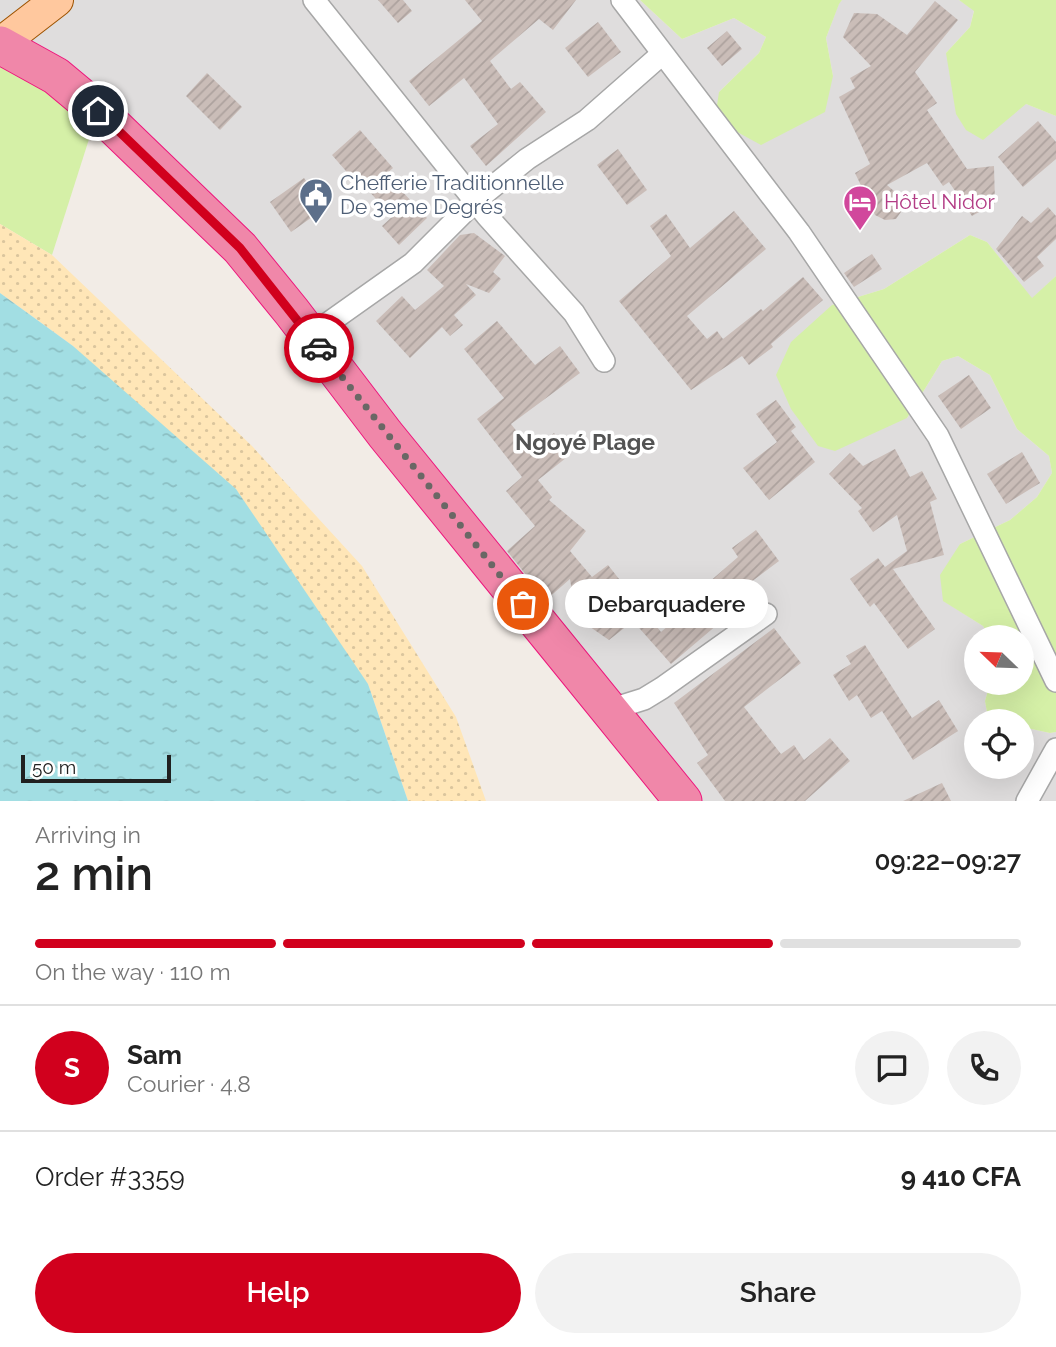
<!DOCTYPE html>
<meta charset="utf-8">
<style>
body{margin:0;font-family:Raleway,sans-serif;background:#f2f2f2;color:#222;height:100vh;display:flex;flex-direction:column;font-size:26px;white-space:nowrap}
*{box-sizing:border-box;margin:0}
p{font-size:23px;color:#767676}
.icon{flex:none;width:38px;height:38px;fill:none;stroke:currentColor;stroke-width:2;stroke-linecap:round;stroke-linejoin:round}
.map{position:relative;height:801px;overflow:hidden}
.drawer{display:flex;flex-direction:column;background:#fff;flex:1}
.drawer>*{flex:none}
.needle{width:46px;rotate:293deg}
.buttons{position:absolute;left:964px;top:625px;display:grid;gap:14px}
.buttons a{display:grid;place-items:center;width:70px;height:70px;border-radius:50%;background:#fff;box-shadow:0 7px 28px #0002;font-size:35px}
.scale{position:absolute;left:21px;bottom:18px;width:150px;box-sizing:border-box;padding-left:7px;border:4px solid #202020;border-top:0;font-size:19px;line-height:24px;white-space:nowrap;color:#202020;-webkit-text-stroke:5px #fff;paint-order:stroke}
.pin{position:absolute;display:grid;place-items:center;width:60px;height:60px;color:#fff;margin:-30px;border:4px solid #fff;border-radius:50%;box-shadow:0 2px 7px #0007}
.courier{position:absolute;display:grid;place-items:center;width:70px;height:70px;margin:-35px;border:5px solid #d1001d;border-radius:50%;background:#fff;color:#222;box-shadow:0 2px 9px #0007}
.bubble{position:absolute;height:49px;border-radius:24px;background:#fff;box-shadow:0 7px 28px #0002;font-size:23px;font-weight:600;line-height:49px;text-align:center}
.overview em{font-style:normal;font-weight:600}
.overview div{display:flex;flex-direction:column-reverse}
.overview{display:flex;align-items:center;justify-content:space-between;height:119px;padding:0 35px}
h1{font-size:46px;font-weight:600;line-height:52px}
.bar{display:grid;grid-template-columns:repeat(4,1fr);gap:10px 7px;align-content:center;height:84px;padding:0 35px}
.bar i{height:9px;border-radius:5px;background:#e0e0e0}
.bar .current{background:#d1001d}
.bar p{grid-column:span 4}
.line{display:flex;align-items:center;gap:18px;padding:0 35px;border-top:2px solid #e0e0e0}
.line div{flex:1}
.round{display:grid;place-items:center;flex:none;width:74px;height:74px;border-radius:37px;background:#f2f2f2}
.button{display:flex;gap:14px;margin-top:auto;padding:14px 35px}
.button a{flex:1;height:80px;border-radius:42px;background:#d1001d;color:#fff;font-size:28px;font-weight:600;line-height:80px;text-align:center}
.button a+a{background:#f2f2f2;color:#222}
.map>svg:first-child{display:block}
</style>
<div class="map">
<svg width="1056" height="801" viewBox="0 0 1056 801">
<defs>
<pattern id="sand-dots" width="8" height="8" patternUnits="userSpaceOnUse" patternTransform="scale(1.75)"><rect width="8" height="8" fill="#ffe6b7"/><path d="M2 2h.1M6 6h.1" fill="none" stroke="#dac59d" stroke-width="1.8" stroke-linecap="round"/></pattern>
<pattern id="water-ripples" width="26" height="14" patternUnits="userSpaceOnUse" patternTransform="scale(1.75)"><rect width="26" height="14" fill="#a2dee3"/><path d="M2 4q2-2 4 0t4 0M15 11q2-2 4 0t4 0" fill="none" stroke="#8bbec2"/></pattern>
<pattern id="building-hatch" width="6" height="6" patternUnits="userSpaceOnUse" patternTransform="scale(1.75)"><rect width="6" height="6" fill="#cabdb8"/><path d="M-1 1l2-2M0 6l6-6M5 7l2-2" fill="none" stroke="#ada29e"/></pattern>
</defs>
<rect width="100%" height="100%" fill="#f2ece6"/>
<!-- residential -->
<path fill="#dfdddd" d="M0,0H640L682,39L734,18L766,37L759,53L719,92L833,76L826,38L839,3L842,0H959L974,10L970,27L946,53L1026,104L1056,116V276L1032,299L987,242L970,235L884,289L832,305L907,418L942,361L958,356L990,375L1017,429L1049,456L1052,473L1037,497L1010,520L960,544L944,601L983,626L990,637H976V682L990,683L985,701L988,718L999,721H976V766H1022V727L1050,733L1056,732V801H683L385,434L98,111L0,60Z"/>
<!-- grass -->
<g fill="#d5f0a7">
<path d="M640,0H842L839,4L826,38L833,76L825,112L761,145L728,127L716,112L719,92L759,53L766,37L734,18L682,39Z"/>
<path d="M959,0H1056V116L1026,104L983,140L966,130L956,114L946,53L970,27L974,11Z"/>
<path d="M0,60L98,111L52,255L0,224Z"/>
<path d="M970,235L987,242L1032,298L1056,276V732L1050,733L1022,727V721H999L988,718L985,701L990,683L1022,682V637H990L983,626L943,601L940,575L960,544L1010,520L1037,497L1052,473L1049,456L1017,429L990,375L958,356L942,361L907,418L835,451L818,446L791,409L776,375L791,342L832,305L884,289Z"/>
</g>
<!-- sand -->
<path fill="url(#sand-dots)" d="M0,224L52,255L252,446L362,566L456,717L486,801H408L368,684L73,346L0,293Z"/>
<!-- water -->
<path fill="url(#water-ripples)" d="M0,293L73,346L236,489L368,684L408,801H0Z"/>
<!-- building -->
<g fill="url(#building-hatch)">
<path d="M378,0H403L412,11L398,23Z"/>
<path d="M465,0H576L553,30L539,19L490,61L511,89L520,82L546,112L486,166L470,146L498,124L464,78L429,106L409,81L482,21Z"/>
<path d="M935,1L958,20L915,72L937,103L927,110L967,169L994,166L995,203L972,216L949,182L943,186L927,163L887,185L901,197L903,209L896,219L885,220L875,215L855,173L870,164L839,97L855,88L850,78L871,66L843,37L854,13L877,14L907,35Z"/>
<path d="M598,22L621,52L588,77L565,48Z"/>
<path d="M727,31L742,49L722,66L707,48Z"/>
<path d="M207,73L242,107L220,130L186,96Z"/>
<path d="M1038,121L1056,142V159L1023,187L998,157Z"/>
<path d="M360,130L393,168L386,174L427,218L399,245L382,226L392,217L368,190L365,193L332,155Z"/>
<path d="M618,149L647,190L627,205L597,165Z"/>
<path d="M304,178L325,208L291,232L270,202Z"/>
<path d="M1048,207L1056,216V239L1037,257L1044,266L1024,282L996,249L1022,216L1031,223Z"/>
<path d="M734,211L766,249L687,316L707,339L717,331L723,339L761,309L763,311L803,277L823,300L771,344L773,347L749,365L742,356L691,390L619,301L671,256L650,226L666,214L690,248Z"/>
<path d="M474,233L505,256L493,272L501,279L489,293L466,284L476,295L454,315L463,325L450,336L442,327L410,358L376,321L402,296L415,310L444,286L427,270L460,235Z"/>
<path d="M872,254L882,269L854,287L844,273Z"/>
<path d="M497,321L535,365L560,346L580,373L511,424L532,451L554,433L571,454L538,480L552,497L549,500L586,531L570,551L592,577L608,565L661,632L697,601L693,596L738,557L732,548L756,530L779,561L747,585L758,598L736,618L731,613L671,664L633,621L609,640L580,620L574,604L570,579L546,600L507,551L535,526L506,491L522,477L477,419L504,398L464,349Z"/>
<path d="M969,375L991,408L961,429L938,396Z"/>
<path d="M776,400L796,427L791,431L815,462L769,500L743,468L777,442L756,414Z"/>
<path d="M895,449L910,477L922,471L937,499L930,502L944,555L893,569L935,629L908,649L874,603L870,607L850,579L878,558L885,567L907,551L897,515L873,532L858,511L862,508L829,474L850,453L863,466Z"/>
<path d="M1022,452L1040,483L1006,504L987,474Z"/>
<path d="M774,628L801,663L744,707L781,754L794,745L804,760L830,738L850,761L805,801H725L697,763L708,755L674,703Z"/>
<path d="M865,645L912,718L939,700L958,731L913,760L882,711L871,718L857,695L849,701L833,675L851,664L846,656Z"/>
<path d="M942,783L951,801H903Z"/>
</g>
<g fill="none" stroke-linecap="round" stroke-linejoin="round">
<!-- street casing -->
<g stroke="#a7a7a7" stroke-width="24">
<g id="street">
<path d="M314,0L487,216L574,313L604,361"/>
<path d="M622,0L799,232L938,436L1056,681"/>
<path d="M310,336L413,263L475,201L527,159L587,120L662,54"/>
<path d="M609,710L644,699L662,688L766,614"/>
<path d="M1027,801L1056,749"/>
</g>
</g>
<!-- primary casing -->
<g stroke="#9d5300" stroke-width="34">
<path id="primary" d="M0,44L57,0"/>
</g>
<!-- highway casing -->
<g stroke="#ed167d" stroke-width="39">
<path id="highway" d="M0,45L56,76L98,111L240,248L292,312L385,434L683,801"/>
</g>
<!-- street -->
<use href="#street" stroke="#fff" stroke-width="21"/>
<!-- primary -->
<use href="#primary" stroke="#ffc89e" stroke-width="32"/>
<!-- highway -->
<use href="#highway" stroke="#f087a9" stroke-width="37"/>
</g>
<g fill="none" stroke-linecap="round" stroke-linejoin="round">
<!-- done -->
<path stroke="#6a6765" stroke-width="7" stroke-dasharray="0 12.6" d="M319,348L523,604"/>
<!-- route -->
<path stroke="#d1001d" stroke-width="9" d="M98,111L240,248L319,348"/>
</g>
<!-- icons -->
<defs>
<g id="civic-pin" transform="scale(1.75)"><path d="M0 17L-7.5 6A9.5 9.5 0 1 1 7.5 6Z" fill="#5c6f8a" stroke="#fff"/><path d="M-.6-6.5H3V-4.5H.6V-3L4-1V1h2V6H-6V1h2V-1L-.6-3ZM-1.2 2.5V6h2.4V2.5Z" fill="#fff"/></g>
<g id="hotel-pin" transform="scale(1.75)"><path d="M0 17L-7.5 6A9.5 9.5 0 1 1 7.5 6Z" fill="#d1479c" stroke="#fff"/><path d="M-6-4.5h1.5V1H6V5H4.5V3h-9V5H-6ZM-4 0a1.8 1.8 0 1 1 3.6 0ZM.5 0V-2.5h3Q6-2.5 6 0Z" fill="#fff"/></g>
</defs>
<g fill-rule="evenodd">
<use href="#civic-pin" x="316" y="195"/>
<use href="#hotel-pin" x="860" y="202"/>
</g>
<g text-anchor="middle" stroke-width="7" stroke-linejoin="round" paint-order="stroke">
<!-- service labels -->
<g font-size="21" fill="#4e5e75" stroke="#fff" text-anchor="start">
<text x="340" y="190">Chefferie Traditionnelle<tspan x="340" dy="24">De 3eme Degrés</tspan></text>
</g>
<!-- hotel labels -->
<g font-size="21" fill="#b23c85" stroke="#fff" text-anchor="start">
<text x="884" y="209">Hôtel Nidor</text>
</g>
<!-- neighbourhood labels -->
<g font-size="23" font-weight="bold" fill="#535353" stroke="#fff">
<text x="585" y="450">Ngoyé Plage</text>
</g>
</g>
</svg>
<div class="buttons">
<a><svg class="needle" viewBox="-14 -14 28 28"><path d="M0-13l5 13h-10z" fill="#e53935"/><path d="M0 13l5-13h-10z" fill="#767676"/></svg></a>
<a><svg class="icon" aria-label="locate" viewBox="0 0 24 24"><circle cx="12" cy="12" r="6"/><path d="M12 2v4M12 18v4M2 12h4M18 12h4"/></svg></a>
</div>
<div class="scale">50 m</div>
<div class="pin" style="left:523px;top:604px;background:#ea580c"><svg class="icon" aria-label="bag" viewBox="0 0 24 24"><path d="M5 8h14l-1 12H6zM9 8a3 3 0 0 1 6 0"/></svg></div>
<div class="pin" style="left:98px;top:111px;background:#1f2937"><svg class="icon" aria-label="home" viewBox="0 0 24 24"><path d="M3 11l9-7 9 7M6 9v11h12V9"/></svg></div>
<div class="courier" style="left:319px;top:348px"><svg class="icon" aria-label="car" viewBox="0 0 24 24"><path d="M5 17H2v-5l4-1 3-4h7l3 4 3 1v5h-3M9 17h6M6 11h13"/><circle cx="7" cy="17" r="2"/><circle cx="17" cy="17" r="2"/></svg></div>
<div class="bubble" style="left:565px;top:579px;width:203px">Debarquadere</div>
</div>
<section class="drawer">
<div class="overview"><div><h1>2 min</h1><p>Arriving in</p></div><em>09:22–09:27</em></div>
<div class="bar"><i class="current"></i><i class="current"></i><i class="current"></i><i></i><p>On the way · 110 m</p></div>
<div class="line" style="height:126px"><b class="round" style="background:#d1001d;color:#fff">S</b><div><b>Sam</b><p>Courier · 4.8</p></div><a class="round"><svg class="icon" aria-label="chat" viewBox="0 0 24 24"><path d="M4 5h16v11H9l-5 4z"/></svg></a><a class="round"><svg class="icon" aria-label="phone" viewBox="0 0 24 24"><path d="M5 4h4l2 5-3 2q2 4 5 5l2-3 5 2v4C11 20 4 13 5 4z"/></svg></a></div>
<div class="line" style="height:91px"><div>Order #3359</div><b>9 410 CFA</b></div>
<div class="button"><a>Help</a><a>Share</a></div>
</section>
